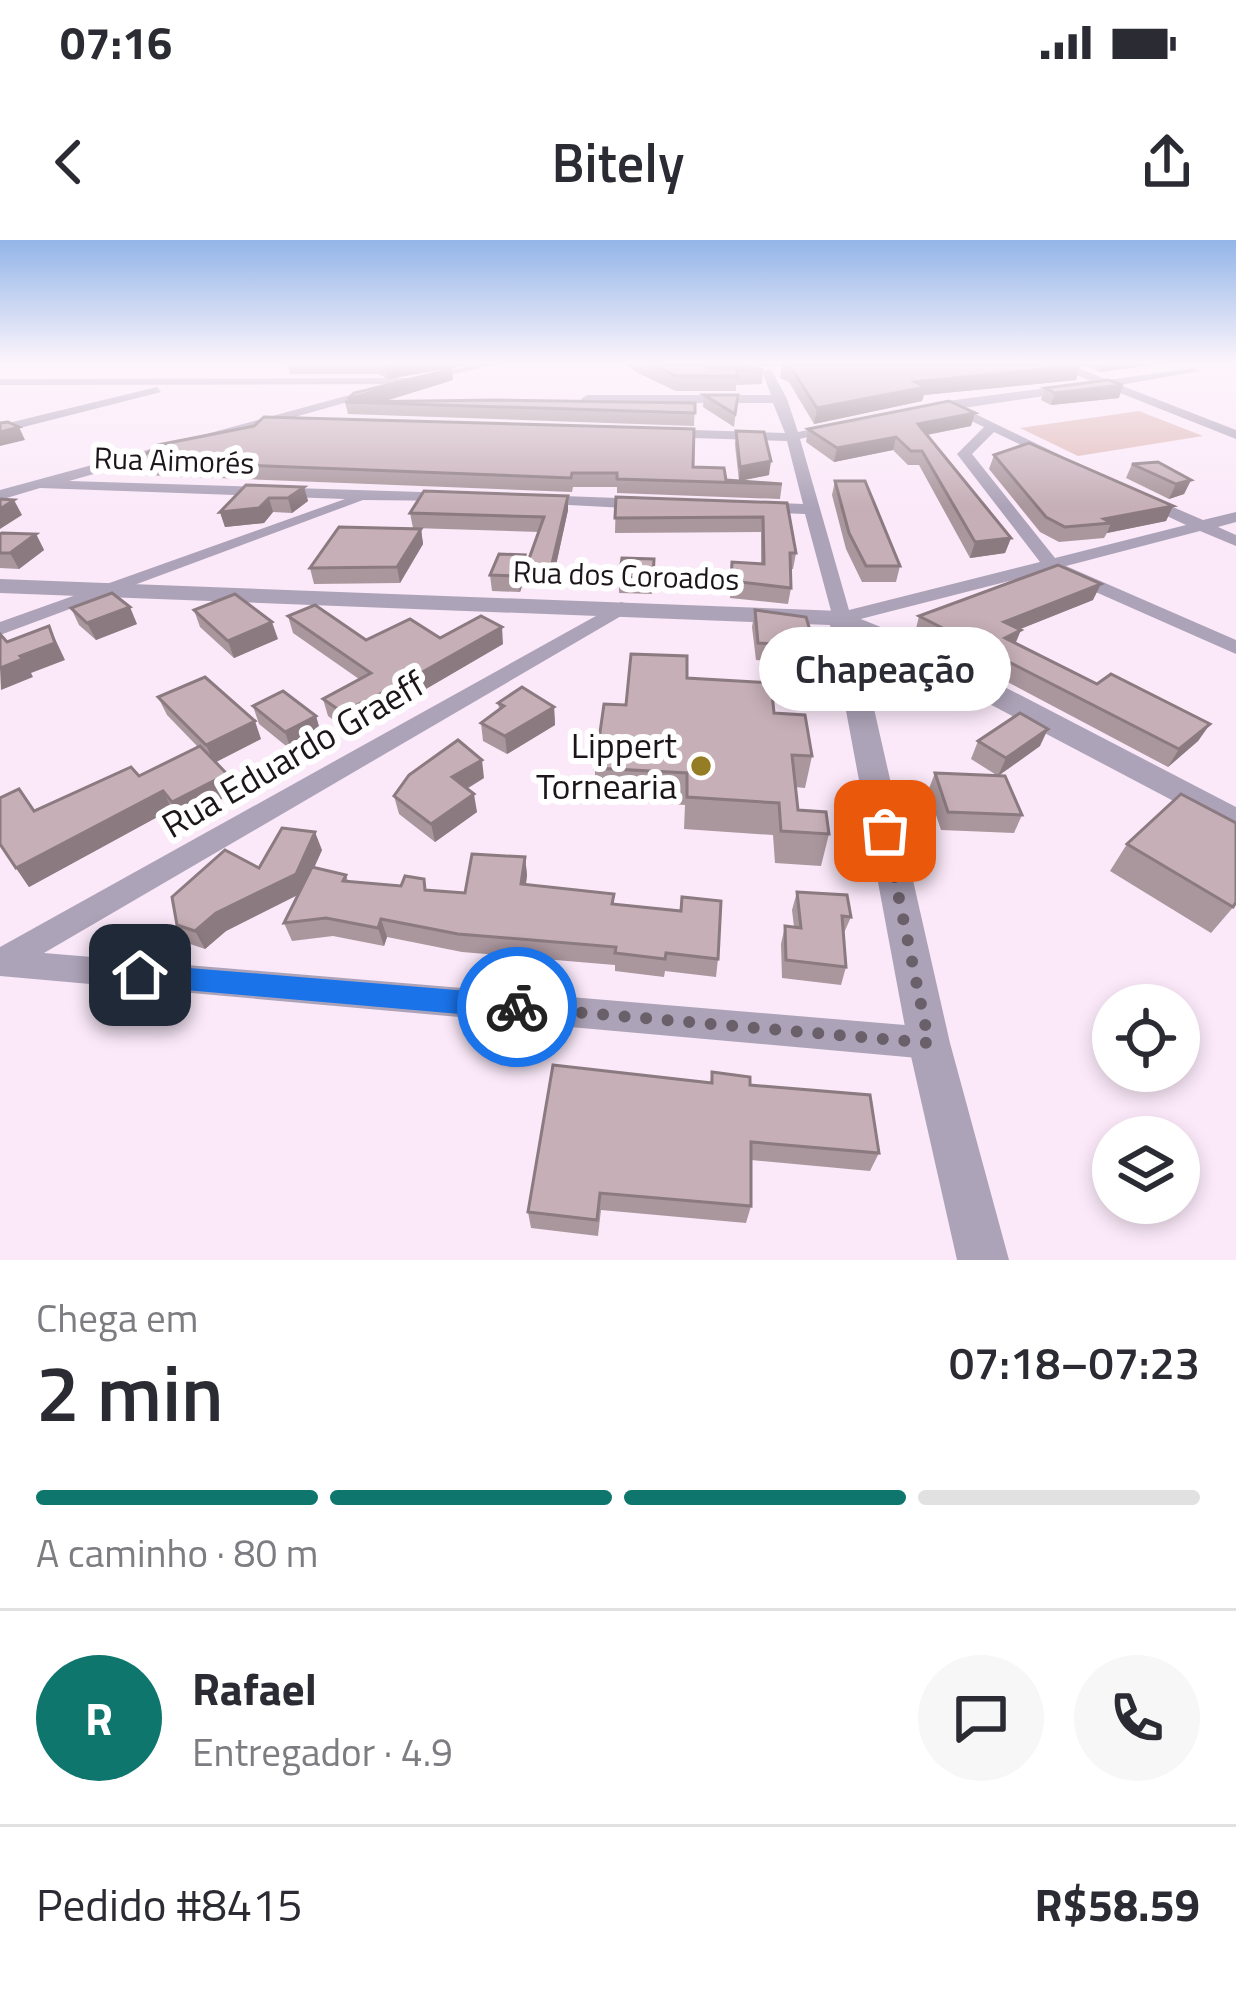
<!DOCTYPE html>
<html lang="pt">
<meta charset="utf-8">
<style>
body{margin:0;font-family:"Titillium Web",sans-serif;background:#f7f7f7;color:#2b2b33;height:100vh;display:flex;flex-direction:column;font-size:45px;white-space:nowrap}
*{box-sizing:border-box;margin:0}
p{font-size:39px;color:#7c7c81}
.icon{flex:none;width:66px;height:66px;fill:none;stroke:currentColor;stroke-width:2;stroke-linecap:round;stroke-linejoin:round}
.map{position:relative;height:1020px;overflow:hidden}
.side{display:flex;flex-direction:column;background:#fff;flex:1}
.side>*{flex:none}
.controls{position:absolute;left:1092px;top:744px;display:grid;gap:24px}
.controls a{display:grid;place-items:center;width:108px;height:108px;border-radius:50%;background:#fff;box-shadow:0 6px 18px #0003;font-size:60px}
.pin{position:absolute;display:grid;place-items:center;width:102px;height:102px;color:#fff;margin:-51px;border-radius:24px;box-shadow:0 6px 18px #0006}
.courier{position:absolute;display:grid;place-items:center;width:120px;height:120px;margin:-60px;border:9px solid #1a73e8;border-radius:50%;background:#fff;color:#222;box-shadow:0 3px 15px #0007}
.bubble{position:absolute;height:84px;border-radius:42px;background:#fff;box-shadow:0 6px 18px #0003;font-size:39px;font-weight:600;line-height:84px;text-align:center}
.summary em{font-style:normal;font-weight:600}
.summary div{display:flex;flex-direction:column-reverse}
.summary{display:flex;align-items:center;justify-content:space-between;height:204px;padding:0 36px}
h1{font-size:78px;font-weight:600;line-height:90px}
.bar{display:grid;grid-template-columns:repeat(4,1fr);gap:18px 12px;align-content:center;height:144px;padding:0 36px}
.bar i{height:15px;border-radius:9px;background:#e1e1e2}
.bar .on{background:#0f766e}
.bar p{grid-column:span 4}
.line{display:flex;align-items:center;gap:30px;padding:0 36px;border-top:3px solid #e1e1e2}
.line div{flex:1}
.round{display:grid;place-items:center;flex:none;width:126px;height:126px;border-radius:63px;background:#f7f7f7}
.status{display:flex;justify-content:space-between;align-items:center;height:84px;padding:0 60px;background:#fff;direction:ltr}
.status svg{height:33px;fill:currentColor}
header{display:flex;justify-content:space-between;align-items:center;height:156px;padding:0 36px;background:#fff;font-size:54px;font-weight:600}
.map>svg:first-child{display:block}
</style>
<div class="status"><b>07:16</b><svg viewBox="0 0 49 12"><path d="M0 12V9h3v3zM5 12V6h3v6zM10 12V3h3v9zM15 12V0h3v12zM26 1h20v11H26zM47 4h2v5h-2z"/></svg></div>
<header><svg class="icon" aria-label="back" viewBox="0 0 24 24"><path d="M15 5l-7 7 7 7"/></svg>Bitely<svg class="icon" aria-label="share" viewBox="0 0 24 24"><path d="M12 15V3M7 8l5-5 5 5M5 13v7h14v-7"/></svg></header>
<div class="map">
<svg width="1236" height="1020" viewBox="0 0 1236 1020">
<rect width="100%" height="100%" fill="#fbe9f9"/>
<!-- green -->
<path fill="#dfb9b8" d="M1139,171L1203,196L1078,216L1020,188Z"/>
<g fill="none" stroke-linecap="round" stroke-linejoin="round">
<!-- minor -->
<g fill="#ada3b8" fill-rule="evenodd">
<path d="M475,124H498L425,141L419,138Z"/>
<path d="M1052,124H1068L1108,140L1195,128L1200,131L1120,145L1236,190V199L1105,147L963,168L1062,216L1050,219L994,192L972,214L1055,318L1186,285L1135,261V255H1145L1203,280L1236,272V282L1218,287L1236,295V306L1200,291L1066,326L1236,400V414L1048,331L841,384L834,382L805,274L758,272L750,267L758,262L803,264L787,201L662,197L655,193L662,189L785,193L773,163H587L581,159L587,155H771L762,131L771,129L787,159L798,192L836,184L842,188L800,199L849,370L1040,322L957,214L984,187L948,170L923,174L917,170L947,161L1093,142Z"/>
<path d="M0,139L410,138L416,141L410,144L0,145Z"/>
<path d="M157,147L161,152L0,193V185Z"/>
<path d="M379,147L383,152L69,241L453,253L461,258L458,261L363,260L0,395V382L345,259L40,248L0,260V250Z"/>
<path d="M536,255L645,259L653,264L645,269L531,263L528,260Z"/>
<path d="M621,362L628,364V372L44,713L929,787L941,792L946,803L941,814L929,819L0,736V707Z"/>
</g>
<!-- tertiary -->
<path fill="#ada3b8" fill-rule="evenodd" d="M0,339L841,371L918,402L1236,567V594L857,394L950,803L1009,1020H957L908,803L830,385L0,353Z"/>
</g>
<!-- wall -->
<g fill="#aa969d">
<path d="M287,124H473L388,139L378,134H290Z"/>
<path d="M626,124H1079L1076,140L924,155L922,161L814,184L789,142L780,138L782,125L731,128L763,129L762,144L736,145V151H676L638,133Z"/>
<path d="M1081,124H1161L1100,132Z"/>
<path d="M453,140L384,161L695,163L694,186L348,174L345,162Z"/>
<path d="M1045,148L1119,158L1051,165L1041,160Z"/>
<path d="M704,155H738L734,187L703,167Z"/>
<path d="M971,186L927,195L1011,298L1005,313L970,318L919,225H908L893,210L834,222L806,202L808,189Z"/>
<path d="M736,191L769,235L739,241L735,205Z"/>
<path d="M994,215L1173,266L1166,281L1107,293L1104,298L1059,302L1040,292L989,229Z"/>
<path d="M137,221L693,227L726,240L782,244L780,259L617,253V247H573L572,252L142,235Z"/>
<path d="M1132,224L1191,240L1184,254L1169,259L1126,238Z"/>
<path d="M835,241L900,326L896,342H862L846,309L832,255Z"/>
<path d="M304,247L308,261L292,273L273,272L264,283L225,287L220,272Z"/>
<path d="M616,257L787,263L796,313L793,329H790L791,348L788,364L730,358L732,322L761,323V292L615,293Z"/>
<path d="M568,270L551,348L527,346L526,334L520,352L492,351L490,335L525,315L526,328L539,292L413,288L410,273Z"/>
<path d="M421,289L423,304L400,343L314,344L310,328Z"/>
<path d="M0,294H36L44,310L19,329L0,328Z"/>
<path d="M654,319L652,354L619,353V337Z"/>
<path d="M1093,360L1020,389L1015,404L1097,444L1210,484L1198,501L1168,527L915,393L919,376Z"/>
<path d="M71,368L137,384L96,400L79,385Z"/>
<path d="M194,370L278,399L234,418L200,387Z"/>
<path d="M755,370L824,436L820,454L778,452L775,421L756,420L752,387Z"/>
<path d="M288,376L366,400L503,404L407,460L347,490L328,476L323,459L359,439L293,393Z"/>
<path d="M687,438L774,473L812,516L805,548L795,547L798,570L829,594L821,626L775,623L773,595L684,589L685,565L595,559V528L626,465Z"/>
<path d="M158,457L261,499L216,522L227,534L235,552L182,580L172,569L29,647L16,628L34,571L139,536L198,507L167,475Z"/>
<path d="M498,463L554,467L555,485L507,514L483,501L481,483L499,469Z"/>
<path d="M253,466L316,476L321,494L291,510L259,484Z"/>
<path d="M978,501L1040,506L998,536L971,519Z"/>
<path d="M935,533L1022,575L1014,593L941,590L928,551Z"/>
<path d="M484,538L467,549L477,572L435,602L399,574L394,556Z"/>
<path d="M1127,604L1236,664L1211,693L1110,631Z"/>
<path d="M322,610L314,628L346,635L348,641L401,646L424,639L426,650L465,653L525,617L527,635L526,645L614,654V665L718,719L716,737L665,731L664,737L615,731V725L462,712L387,697L384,706L333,696L292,701L284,683L298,655L226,691L205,709L187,703L177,685L259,628Z"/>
<path d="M797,652L851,677L843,695L846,727L841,745L782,738L781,704L785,686L794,687L792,670Z"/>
<path d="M712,832L750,845L879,913L870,931L751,920V966L746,983L601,970L598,996L531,988L528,972L710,843Z"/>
</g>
<!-- shaded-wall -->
<g fill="#8b7a80">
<path d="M405,124H473L388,139L386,128Z"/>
<path d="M730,124H783L730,128Z"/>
<path d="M1103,124H1161L1100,132Z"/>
<path d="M1081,125L1076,140L924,155L922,161L814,184L817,168L915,142Z"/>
<path d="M452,129L453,140L379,163L349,162L348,159Z"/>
<path d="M1123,145L1119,158L1051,165L1055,153Z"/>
<path d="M975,173L971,186L915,197L918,184Z"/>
<path d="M19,187L25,200L0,206V192Z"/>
<path d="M896,197L893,210L834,222L837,208Z"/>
<path d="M771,221L769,235L739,241L740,227Z"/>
<path d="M1191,240L1184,254L1169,259L1176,244Z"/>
<path d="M304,247L308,261L292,273L288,258Z"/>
<path d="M568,256V270L551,348L550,332Z"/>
<path d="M269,258L273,272L264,283L225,287L220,272Z"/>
<path d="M14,260L22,275L0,289V269Z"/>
<path d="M1173,266L1166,281L1107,293L1111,283L1104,279Z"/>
<path d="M421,289L423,304L400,343L397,327Z"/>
<path d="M36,294L44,310L19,329L10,313Z"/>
<path d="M1011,298L1005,313L970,318L975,302Z"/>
<path d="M525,315L527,331L520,352L518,336Z"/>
<path d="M1101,344L1093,360L998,398L1004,382Z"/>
<path d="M130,367L137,384L96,400L87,383Z"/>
<path d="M272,382L278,399L234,418L228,401Z"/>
<path d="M49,386L65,420L31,433L33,437L1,450L0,428Z"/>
<path d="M502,387L503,404L407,460L347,490L342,472Z"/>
<path d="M1021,390L1014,407L1005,398Z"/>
<path d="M554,467L555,485L507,514L505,496Z"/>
<path d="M316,476L321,494L291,510L285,492Z"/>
<path d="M255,481L261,499L214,523L206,505Z"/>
<path d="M1210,484L1198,501L1168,527L1179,509Z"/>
<path d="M1048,489L1040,506L998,536L1006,518Z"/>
<path d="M482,520L484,538L455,555L452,537Z"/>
<path d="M227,534L235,552L182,580L172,562Z"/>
<path d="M163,551L172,569L29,647L16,628Z"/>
<path d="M474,554L477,572L435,602L431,584Z"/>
<path d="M315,592L322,610L303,652L226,691L205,709L195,691Z"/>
<path d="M525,617L527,635L523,662L521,644Z"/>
<path d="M381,679L387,697L384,706L378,688Z"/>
</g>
<!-- building -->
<g fill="#c6afb7" stroke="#8b7a80" stroke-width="3">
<path d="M651,124H703L710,128L763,129L737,130V136H676Z"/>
<path d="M783,124H1079L1081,125L915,142L926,147L817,168L791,128Z"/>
<path d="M452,129L348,159L354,153Z"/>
<path d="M1108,140L1123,145L1055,153L1045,148Z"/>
<path d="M704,155H738L735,174Z"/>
<path d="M497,160L695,163V173L345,162Z"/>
<path d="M949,161L975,173L918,184L1011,298L975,302L922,211H911L896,197L837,208L808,189Z"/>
<path d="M264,177L694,189L693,227L724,228L726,240L782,244L617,239V233H572L571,238L137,221L158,205L254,186Z"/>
<path d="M8,182L19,187L0,192V183Z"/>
<path d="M736,191L764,192L771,221L740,227Z"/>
<path d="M1029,203L1173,266L1104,279L1111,283L1065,287L1046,277L994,215Z"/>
<path d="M1158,222L1191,240L1176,244L1132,224Z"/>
<path d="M835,241H865L900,326H866L849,293Z"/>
<path d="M246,245L304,247L288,258H269L259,268L220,272Z"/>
<path d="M424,251L568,256L550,332L525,330L544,277L410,273Z"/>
<path d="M616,257L787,263L796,313H790L791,348L731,341L732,322L764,324L763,277L615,278Z"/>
<path d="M0,259L14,260L0,269Z"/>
<path d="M339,287L421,289L397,327L310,328Z"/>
<path d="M2,293L36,294L10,313H0V294Z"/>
<path d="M499,314L525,315L518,336L490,335Z"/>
<path d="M622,318L654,319L653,338L619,337Z"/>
<path d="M1058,325L1101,344L1004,382L1021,390L1005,398L1097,444L1111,434L1210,484L1179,509L919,376Z"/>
<path d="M112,353L130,367L87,383L71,368Z"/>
<path d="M235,354L272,382L228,401L194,370Z"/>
<path d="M315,365L366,400L410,379L440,398L481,376L502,387L403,443L342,472L323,459L371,433L288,376Z"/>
<path d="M755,370L806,377L824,436L781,434L778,404L758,403Z"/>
<path d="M49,386L55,403L20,416L23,419L0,428V394L7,402Z"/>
<path d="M631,414L687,416V438L771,443L774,473L805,475L812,516L792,515L798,570L826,572L829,594L781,591L779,563L687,557V533L595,528L604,464L626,465Z"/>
<path d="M205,437L255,481L206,505L158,457Z"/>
<path d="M522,447L554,467L505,496L481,483L504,466L498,463Z"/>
<path d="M283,451L316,476L285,492L253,466Z"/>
<path d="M1020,473L1048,489L1006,518L978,501Z"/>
<path d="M458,500L482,520L452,537L474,554L431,584L394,556L409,535Z"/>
<path d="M200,506L227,534L172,562L163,551L16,628L0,604V558L19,549L34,571L131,527L139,536Z"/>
<path d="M935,533L1005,536L1022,575L948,572Z"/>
<path d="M1181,554L1236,583V662L1233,667L1127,604Z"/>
<path d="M282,588L315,592L296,634L216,673L195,691L177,685L172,657L225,610L259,628Z"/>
<path d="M472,614L525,617L521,644L614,654L612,664L681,671L682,657L721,661L718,719L666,713L665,719L615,713L616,707L458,694L381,679L378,688L326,678L284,683L312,627L346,635L343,641L401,646L405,636L424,639L425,650L465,653Z"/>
<path d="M797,652L847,655L851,677L842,676L846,727L786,720L785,686L801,688Z"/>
<path d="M553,825L712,843V832L750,837V845L870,855L879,913L751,902V966L600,953L597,980L528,972Z"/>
</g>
<!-- sky -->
<linearGradient id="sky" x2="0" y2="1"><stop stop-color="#93b5e8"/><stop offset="0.46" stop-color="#fdf5fc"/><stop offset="1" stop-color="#fdf5fc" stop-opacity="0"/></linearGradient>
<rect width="1236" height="267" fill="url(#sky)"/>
<!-- route -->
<path fill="#1a73e8" d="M140,724L517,755L530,767L517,779L140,746L127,735Z"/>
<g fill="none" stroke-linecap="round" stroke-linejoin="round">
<!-- done -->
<path stroke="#6a6069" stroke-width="12" stroke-dasharray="0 21.6" d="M517,767L929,803L885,591"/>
</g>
<!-- markers -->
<circle fill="#947d24" stroke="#fff" stroke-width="4.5" cx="701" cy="526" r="12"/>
<g text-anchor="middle" stroke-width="12" stroke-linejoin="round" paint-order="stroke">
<!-- far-street labels -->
<g font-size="30" fill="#1c161b" stroke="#fff">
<text transform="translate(174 221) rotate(2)" y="10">Rua Aimorés</text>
<text transform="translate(626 336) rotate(2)" y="10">Rua dos Coroados</text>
</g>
<!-- poi labels -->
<g font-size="36" fill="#1c161b" stroke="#fff" text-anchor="end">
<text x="677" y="518">Lippert<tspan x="677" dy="41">Tornearia</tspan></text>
</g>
<!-- street labels -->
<g font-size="36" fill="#1c161b" stroke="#fff">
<text transform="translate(293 514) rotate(-30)" y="13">Rua Eduardo Graeff</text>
</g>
</g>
</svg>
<div class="controls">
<a><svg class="icon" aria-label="locate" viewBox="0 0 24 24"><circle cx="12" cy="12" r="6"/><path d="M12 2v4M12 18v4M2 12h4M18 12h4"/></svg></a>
<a><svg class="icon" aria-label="layers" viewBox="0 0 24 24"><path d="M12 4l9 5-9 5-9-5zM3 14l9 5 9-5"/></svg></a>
</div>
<div class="pin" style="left:885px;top:591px;background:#ea580c"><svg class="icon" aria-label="bag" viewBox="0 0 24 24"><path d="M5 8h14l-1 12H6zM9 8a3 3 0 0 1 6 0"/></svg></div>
<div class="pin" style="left:140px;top:735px;background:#1f2937"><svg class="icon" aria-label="home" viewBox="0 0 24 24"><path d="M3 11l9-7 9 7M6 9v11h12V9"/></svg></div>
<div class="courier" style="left:517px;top:767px"><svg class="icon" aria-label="bike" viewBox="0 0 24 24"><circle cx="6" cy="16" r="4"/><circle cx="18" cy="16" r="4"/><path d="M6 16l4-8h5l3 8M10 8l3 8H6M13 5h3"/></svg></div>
<div class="bubble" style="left:759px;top:387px;width:252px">Chapeação</div>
</div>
<section class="side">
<div class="summary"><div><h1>2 min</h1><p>Chega em</p></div><em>07:18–07:23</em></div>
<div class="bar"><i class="on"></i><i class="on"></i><i class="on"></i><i></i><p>A caminho · 80 m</p></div>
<div class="line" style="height:216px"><b class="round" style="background:#0f766e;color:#fff">R</b><div><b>Rafael</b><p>Entregador · 4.9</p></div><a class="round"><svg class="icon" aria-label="chat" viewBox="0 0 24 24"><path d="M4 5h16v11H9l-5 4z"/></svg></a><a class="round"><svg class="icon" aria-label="phone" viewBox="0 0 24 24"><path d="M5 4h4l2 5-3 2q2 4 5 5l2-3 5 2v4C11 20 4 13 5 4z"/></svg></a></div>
<div class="line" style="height:156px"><div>Pedido #8415</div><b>R$58.59</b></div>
</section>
